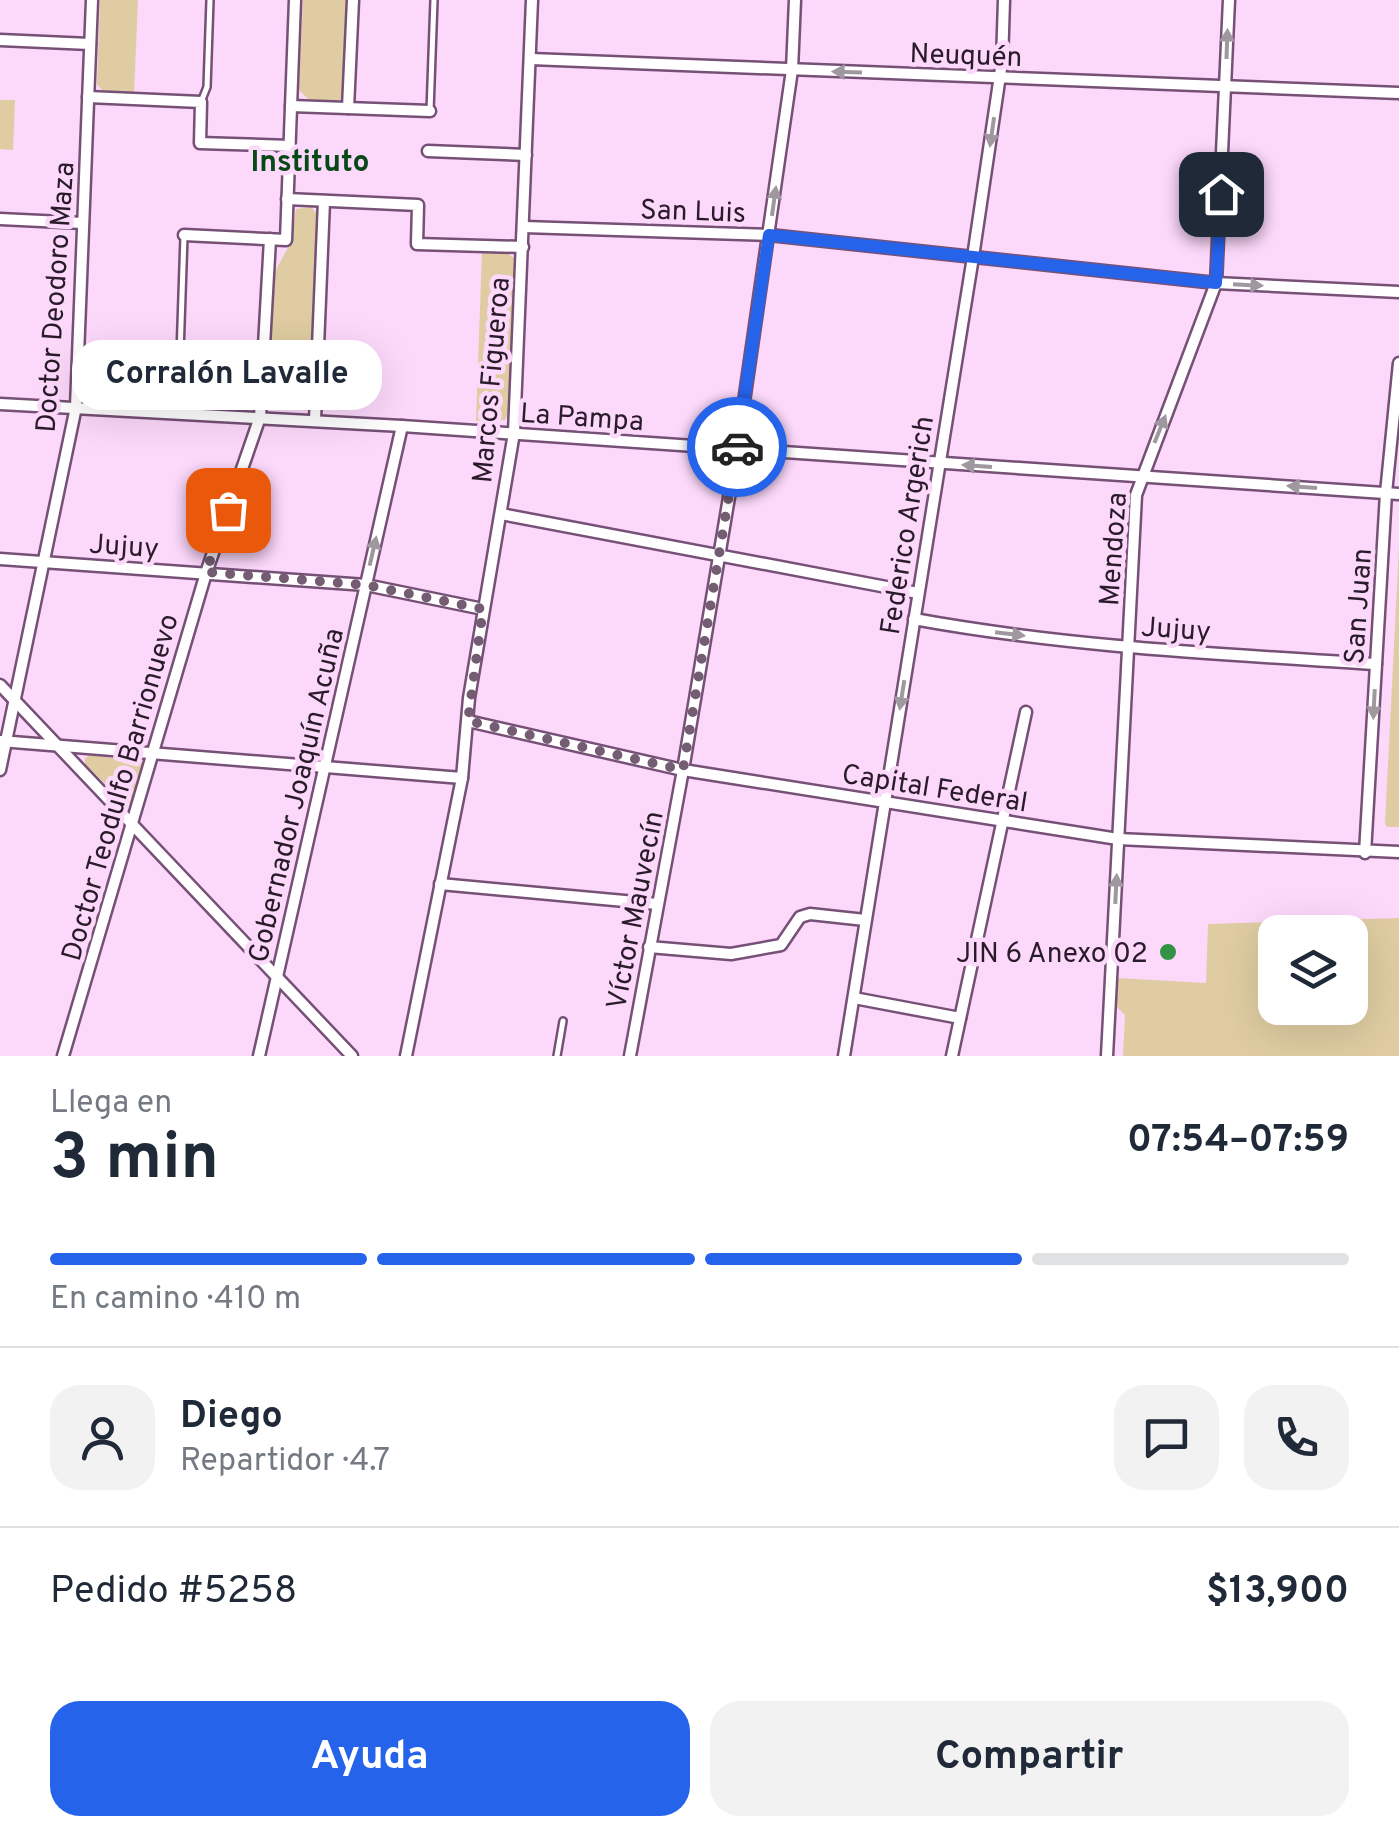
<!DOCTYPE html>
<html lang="es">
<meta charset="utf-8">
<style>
body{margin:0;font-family:Overpass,sans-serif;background:#f2f2f3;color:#1f2937;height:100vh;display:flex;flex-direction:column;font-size:38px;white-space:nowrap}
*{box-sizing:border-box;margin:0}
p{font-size:32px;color:#747a83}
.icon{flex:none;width:55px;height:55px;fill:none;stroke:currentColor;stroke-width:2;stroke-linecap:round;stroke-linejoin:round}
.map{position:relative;height:1056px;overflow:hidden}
.side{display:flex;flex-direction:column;background:#fff;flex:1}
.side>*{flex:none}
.fabs{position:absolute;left:1258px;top:915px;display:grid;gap:20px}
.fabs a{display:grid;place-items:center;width:110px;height:110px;border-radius:20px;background:#fff;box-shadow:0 10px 40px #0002;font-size:50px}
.pin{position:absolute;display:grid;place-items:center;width:85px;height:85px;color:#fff;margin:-42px;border-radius:20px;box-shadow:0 5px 15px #0006}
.courier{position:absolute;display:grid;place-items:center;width:100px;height:100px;margin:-50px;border:8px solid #2563eb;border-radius:50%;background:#fff;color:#222;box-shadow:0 2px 12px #0007}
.bubble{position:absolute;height:70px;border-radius:30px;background:#fff;box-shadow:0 10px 40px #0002;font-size:32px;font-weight:700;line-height:70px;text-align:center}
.head em{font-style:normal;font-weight:700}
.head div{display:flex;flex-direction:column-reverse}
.head{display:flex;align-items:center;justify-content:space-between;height:170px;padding:0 50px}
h1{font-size:65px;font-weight:700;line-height:75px}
.bar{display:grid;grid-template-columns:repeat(4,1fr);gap:15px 10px;align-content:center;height:120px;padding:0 50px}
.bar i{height:12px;border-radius:8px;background:#e0e1e3}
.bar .active{background:#2563eb}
.bar p{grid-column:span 4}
.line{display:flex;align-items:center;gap:25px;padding:0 50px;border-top:2px solid #e0e1e3}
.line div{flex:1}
.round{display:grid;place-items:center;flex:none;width:105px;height:105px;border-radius:30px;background:#f2f2f3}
.primary-button{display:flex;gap:20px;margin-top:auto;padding:20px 50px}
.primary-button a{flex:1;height:115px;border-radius:30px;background:#2563eb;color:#fff;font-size:40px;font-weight:700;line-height:115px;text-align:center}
.primary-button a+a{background:#f2f2f3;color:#1f2937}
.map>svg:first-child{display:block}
</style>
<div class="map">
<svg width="1399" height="1056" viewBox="0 0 1399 1056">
<rect width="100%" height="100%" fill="#fcd8fb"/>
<!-- green -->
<g fill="#dfcca2" fill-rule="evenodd">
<path d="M100,0H138L134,93L103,91L97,84Z"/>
<path d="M303,0H349L344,95L339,101L309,100L299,90Z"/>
<path d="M0,100H15L13,150L0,149Z"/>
<path d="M311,207L317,214L311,402L307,409H273L268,403L272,277L291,242L296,209Z"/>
<path d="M482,252L507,253L517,260L509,413L505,420L476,421Z"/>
<path d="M1399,547V827H1387L1385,824Z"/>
<path d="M91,755L142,762L144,769L129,806L85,765V758Z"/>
<path d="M1399,918V1056H1123L1125,1015L1116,1006L1117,978L1206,983L1208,924ZM1275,932H1350V1008H1275Z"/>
</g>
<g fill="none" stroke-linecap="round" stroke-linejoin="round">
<!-- lane casing -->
<g stroke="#765076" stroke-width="10">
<g id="lane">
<path d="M201,102L207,87L210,0"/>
<path d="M430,111L434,0"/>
<path d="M178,413L184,236"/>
<path d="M557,1056L563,1021"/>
</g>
</g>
<!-- street casing -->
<g stroke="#765076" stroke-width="15">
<g id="street">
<path d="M0,40L90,44"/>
<path d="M531,59L1399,93"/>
<path d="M88,97L201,102L200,143L290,146"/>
<path d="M291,106L430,111"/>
<path d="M348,108L353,0"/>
<path d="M428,151L526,155"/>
<path d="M287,199L418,205L417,244L523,247"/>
<path d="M0,219L83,223"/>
<path d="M524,227L769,235L1216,283L1399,292"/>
<path d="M184,235L286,240L295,0"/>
<path d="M0,404L402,426L1399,494"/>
<path d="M315,420L324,201"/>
<path d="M501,514L918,593"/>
<path d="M0,559L366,585L483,609"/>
<path d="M914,619C1067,647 1221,654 1376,664"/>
<path d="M0,685L352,1056"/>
<path d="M468,721L683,770L1118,839L1399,852"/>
<path d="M0,741L462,778"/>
<path d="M0,770L76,407L92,0"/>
<path d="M1365,853L1386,493L1399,363"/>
<path d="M440,884L657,904"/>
<path d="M649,947L731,954L781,945L800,917L810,914L865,920"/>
<path d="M854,998L960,1018"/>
<path d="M63,1056L206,573L260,417L270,239"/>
<path d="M259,1056L402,426"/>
<path d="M406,1056L462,778L469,698L514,433L532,0"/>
<path d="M630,1056L683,770L737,450L792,70L795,0"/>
<path d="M844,1056L973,257L1002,62L1004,0"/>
<path d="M952,1056L1026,712"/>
<path d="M1107,1056L1136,495L1216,283L1229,0"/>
</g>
</g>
<!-- lane -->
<use href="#lane" stroke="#fff" stroke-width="5"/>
<!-- street -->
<use href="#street" stroke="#fff" stroke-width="10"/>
</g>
<!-- one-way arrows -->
<defs><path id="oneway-solid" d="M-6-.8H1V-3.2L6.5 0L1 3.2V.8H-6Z" transform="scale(2.5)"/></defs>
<g fill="#9f989f">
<use href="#oneway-solid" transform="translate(1227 44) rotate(-88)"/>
<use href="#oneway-solid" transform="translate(847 72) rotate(-178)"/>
<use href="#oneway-solid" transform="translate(992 132) rotate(98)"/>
<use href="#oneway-solid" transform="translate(774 201) rotate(-82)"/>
<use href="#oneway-solid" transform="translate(1248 285) rotate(3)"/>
<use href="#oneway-solid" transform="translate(1160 429) rotate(-68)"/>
<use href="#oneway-solid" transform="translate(977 466) rotate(-176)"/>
<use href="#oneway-solid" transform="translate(1302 487) rotate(-176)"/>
<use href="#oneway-solid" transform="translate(373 551) rotate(-77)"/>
<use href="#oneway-solid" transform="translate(1010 634) rotate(7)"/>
<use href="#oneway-solid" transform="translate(902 695) rotate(99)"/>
<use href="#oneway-solid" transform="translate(1374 704) rotate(93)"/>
<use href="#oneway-solid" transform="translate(1116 889) rotate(-87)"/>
</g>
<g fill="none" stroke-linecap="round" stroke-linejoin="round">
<!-- done -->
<path stroke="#745d73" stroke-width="10" stroke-dasharray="0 18" d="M228,510L206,572L366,585L483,609L468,721L683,770L737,447"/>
<!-- route -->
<path stroke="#2563eb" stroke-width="12" d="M737,447L769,235L1216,283L1221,194"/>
</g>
<!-- markers -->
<circle fill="#349244" stroke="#fcd8fb" stroke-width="4" cx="1168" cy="952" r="10"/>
<g text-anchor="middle" stroke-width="9" stroke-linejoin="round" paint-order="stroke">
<!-- street labels -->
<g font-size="28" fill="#2a1b2a" stroke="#fcd8fb">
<text transform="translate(966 54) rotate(2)" y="10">Neuquén</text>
<text transform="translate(693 210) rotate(2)" y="10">San Luis</text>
<text transform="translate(54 297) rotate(-86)" y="10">Doctor Deodoro Maza</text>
<text transform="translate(490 380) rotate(-85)" y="10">Marcos Figueroa</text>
<text transform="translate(582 416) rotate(4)" y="10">La Pampa</text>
<text transform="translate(906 525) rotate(-81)" y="10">Federico Argerich</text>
<text transform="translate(124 545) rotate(4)" y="10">Jujuy</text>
<text transform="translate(1112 549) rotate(-86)" y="10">Mendoza</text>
<text transform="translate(1357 606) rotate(-86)" y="10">San Juan</text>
<text transform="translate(1176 628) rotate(4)" y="10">Jujuy</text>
<text transform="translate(119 787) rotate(-74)" y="10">Doctor Teodulfo Barrionuevo</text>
<text transform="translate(935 787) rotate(9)" y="10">Capital Federal</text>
<text transform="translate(295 795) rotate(-77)" y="10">Gobernador Joaquín Acuña</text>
<text transform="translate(634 910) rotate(-79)" y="10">Víctor Mauvecín</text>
</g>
<!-- poi labels -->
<g font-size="28" fill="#2a1b2a" stroke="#fcd8fb" text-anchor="end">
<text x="1148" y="962">JIN 6 Anexo 02</text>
</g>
<!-- neighbourhood labels -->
<g font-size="30" font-weight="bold" fill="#074817" stroke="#fcd8fb">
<text x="310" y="171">Instituto</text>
</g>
</g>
</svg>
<div class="fabs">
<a><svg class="icon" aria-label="layers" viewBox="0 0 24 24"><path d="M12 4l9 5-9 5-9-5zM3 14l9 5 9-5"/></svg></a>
</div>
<div class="pin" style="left:228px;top:510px;background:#ea580c"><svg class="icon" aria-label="bag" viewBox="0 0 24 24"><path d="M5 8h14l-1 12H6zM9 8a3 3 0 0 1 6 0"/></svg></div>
<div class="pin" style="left:1221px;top:194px;background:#1f2937"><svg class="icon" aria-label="home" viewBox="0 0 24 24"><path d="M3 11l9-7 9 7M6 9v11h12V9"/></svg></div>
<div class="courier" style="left:737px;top:447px"><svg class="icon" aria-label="car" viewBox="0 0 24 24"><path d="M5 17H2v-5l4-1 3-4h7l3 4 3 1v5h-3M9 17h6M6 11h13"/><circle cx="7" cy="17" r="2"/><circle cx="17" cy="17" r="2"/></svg></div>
<div class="bubble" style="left:72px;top:340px;width:310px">Corralón Lavalle</div>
</div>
<section class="side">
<div class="head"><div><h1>3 min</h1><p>Llega en</p></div><em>07:54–07:59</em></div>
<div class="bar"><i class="active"></i><i class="active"></i><i class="active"></i><i></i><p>En camino · 410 m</p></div>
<div class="line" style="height:180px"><a class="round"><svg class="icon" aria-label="person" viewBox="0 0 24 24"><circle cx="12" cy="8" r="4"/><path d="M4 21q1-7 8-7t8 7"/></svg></a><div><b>Diego</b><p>Repartidor · 4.7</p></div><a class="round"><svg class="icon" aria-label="chat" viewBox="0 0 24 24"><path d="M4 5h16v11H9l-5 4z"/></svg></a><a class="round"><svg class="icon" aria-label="phone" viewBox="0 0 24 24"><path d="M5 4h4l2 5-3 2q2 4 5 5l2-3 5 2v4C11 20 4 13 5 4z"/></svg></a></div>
<div class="line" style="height:130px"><div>Pedido #5258</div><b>$13,900</b></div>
<div class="primary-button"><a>Ayuda</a><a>Compartir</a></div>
</section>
